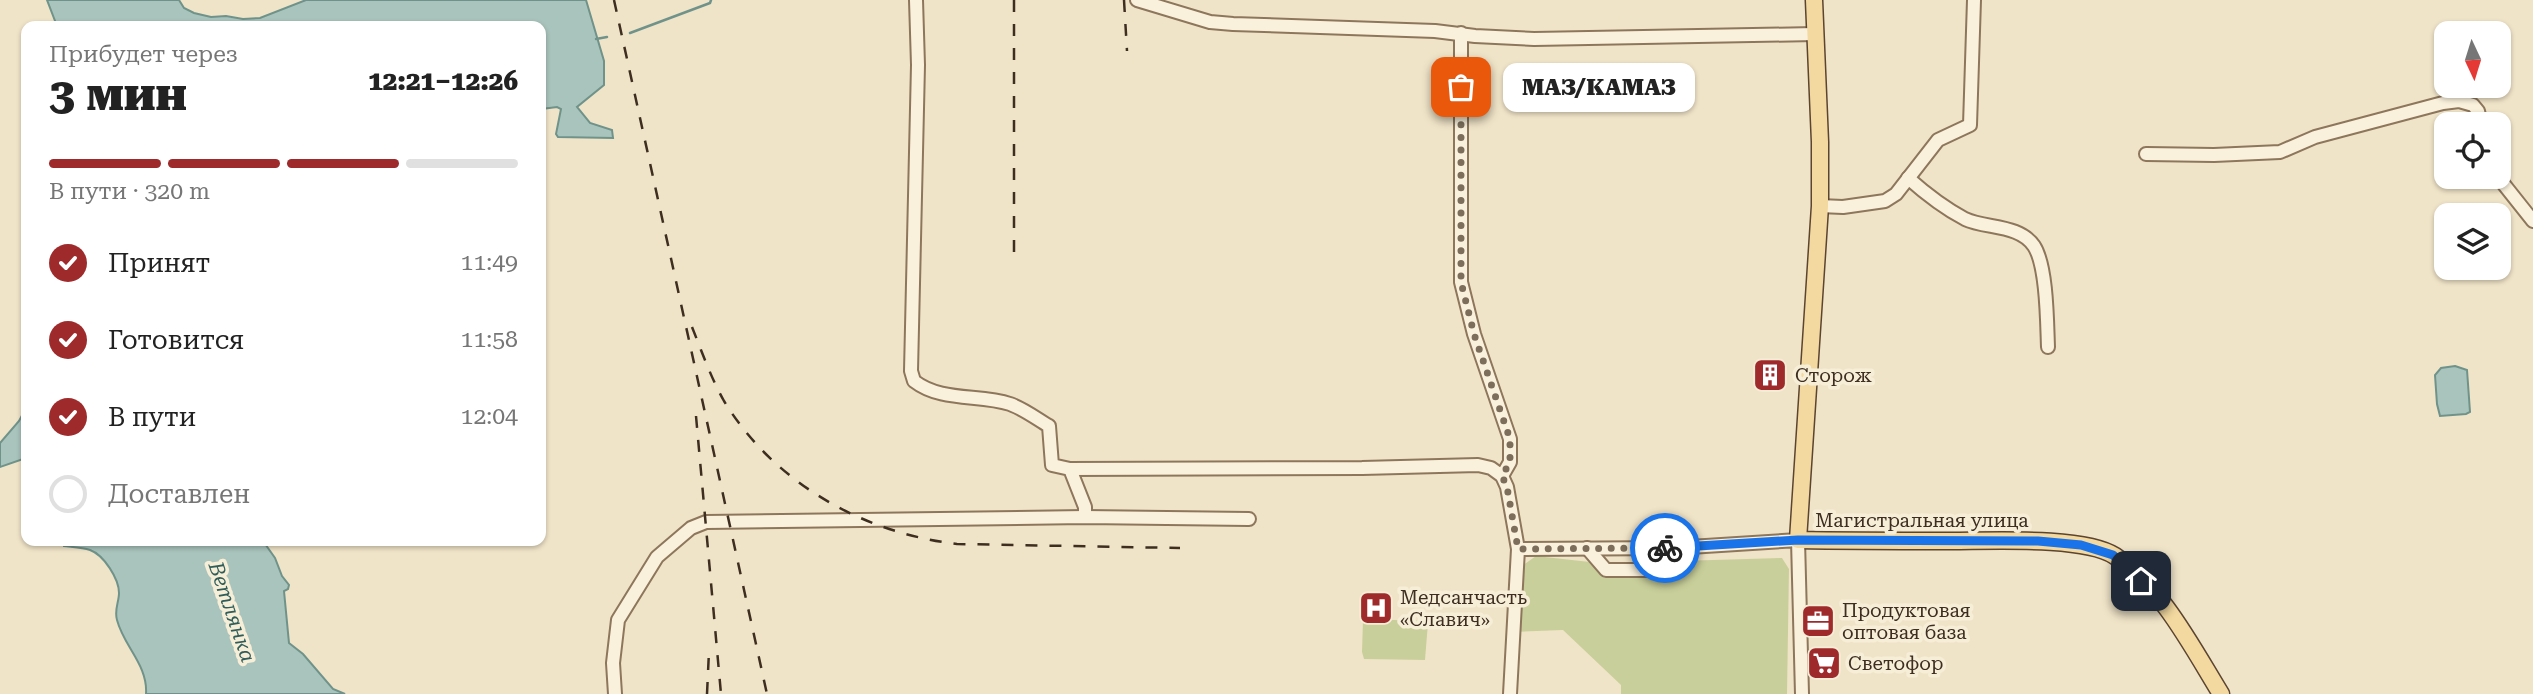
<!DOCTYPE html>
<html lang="ru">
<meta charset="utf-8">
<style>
body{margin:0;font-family:"Roboto Serif",serif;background:#f6f6f6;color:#222;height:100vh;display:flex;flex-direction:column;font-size:26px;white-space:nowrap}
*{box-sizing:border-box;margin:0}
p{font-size:23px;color:#767676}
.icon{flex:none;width:38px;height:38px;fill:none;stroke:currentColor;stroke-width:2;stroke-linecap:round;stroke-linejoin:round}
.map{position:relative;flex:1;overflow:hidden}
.details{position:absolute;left:21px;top:21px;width:525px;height:525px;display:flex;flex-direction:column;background:#fff;border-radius:14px;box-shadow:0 2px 5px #0004}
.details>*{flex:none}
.needle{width:46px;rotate:176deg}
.controls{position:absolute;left:2434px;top:21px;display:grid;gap:14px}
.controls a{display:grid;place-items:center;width:77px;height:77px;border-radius:14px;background:#fff;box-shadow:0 2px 5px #0004;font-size:35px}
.pin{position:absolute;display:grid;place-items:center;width:60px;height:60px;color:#fff;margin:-30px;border-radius:14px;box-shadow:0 4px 10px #0006}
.courier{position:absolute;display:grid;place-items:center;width:70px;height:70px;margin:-35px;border:5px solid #1a73e8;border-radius:50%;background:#fff;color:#222;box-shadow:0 2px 9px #0007}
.bubble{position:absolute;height:49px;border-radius:14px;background:#fff;box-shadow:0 2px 5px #0004;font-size:23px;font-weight:800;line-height:49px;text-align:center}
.summary em{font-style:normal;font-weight:800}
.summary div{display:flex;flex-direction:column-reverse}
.summary{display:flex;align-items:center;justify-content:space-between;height:119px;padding:0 28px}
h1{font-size:46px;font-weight:800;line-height:52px}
.bar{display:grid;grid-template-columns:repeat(4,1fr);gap:10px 7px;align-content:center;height:84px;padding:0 28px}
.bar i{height:9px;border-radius:5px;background:#e0e0e0}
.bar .selected{background:#9e2a2b}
.bar p{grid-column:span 4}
ol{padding:0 28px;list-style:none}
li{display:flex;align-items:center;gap:21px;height:77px}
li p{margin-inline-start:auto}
li .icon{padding:7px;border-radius:50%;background:#9e2a2b;color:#fff;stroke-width:4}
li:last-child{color:#767676}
li i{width:38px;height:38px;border:4px solid #e0e0e0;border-radius:50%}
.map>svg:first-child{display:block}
</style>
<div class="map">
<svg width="2533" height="694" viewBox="0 0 2533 694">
<rect width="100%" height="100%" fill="#f0e4c8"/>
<!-- green -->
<g fill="#c9cf9b">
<path d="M1536,556L1590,562L1602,575H1663L1679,561L1782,558L1789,569L1787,694H1621V685L1563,630L1514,632L1522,566Z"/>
<path d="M1363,619L1425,621L1428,623L1425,660L1364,659L1362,652Z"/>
</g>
<!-- water -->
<g fill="#a9c4bc" stroke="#6f938a" stroke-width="2">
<path d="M47,0H179L184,8L194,13L211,17L226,16L243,19L260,18L306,0H586L604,61V85L577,107L590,123L612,130L613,138L558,137L556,134L561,109L557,107L541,109V26H57Z"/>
<path d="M2455,366L2467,370L2470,412L2466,414L2440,416L2437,404L2435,375L2441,368Z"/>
<path d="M26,408V458L0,467V443L19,421Z"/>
<path d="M63,541H263L275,558L282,576L289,585L288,589L284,591L289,643L303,654L333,689L345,694H146C148,665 124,647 117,620C114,610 119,602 119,593C119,579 104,555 90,550C82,547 72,547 64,546Z"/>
</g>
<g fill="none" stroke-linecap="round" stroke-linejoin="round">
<!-- stream -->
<g stroke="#6f938a" stroke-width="2.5">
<path d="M630,33L710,3L711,0"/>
<path d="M596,39L607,37"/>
</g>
<!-- minor casing -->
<g stroke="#8d765c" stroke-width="16">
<g id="minor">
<path d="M916,0L918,65L911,371L914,381C941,402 979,394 1010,404C1024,409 1037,419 1049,426L1052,465L1070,469L1085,507V517"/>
<path d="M1137,0L1210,22L1233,24L1435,31L1475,36L1534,39L1815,34"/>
<path d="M1461,33V282L1474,334L1510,439V462L1502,476"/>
<path d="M2146,154L2214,155L2280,152L2315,137L2443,103L2459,101L2473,105L2478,111L2481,124"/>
<path d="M2498,177L2533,221"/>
<path d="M1908,178C1926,194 1944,208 1965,219C1986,229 2019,224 2034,246C2047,266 2047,322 2048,347"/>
<path d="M1820,206L1843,207L1885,201L1896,194L1938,140L1970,125L1974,0"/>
<path d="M1070,469L1362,468L1478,465L1491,468L1502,476L1507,487L1518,549L1510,694"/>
<path d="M1587,548L1606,570H1652L1674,548"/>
<path d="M1518,549L1674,548L1798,540L1802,694"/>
<path d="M615,694L613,663L618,620L657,557L691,528L706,522L1085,517L1249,519"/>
</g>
</g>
<!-- major casing -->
<g stroke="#5b4430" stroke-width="19">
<path id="major" d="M1814,0L1820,142V206L1798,540C1849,541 1901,541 1952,541C1990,541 2085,536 2115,556C2162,588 2192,647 2221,694"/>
</g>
<!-- minor -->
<use href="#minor" stroke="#faf1dc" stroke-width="12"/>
<!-- major -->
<use href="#major" stroke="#f3d9a0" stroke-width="16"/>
<!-- rail -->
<g stroke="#3d2e20" stroke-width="2.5" stroke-dasharray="12 12" stroke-linecap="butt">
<path d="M614,0L767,694"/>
<path d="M1014,0V252"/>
<path d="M1124,0L1127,51"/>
<path d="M692,327C702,352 711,378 724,401C774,483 863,533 957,544L1180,548"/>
<path d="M696,416L721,694"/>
<path d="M707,694L709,651"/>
</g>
</g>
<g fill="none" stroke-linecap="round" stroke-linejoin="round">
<!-- done -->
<path stroke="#7c6e5b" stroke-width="7" stroke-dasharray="0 12.6" d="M1461,87V282L1474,334L1510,439V462L1502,476L1507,487L1518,549L1665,548"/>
<!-- route -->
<path stroke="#1a73e8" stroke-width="9" d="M1665,548L1798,540L2038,541L2081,545L2113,555L2141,581"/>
</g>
<!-- icons -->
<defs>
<g id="building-square" transform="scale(1.75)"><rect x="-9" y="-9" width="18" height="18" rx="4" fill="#9e2a2b" stroke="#f7eed8"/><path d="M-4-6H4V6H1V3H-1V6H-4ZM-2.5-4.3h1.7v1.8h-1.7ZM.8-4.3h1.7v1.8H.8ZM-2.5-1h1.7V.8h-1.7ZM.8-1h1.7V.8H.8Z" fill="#fff"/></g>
<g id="hospital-square" transform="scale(1.75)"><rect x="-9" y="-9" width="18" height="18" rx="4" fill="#9e2a2b" stroke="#f7eed8"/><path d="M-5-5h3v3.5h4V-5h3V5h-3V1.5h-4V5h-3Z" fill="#fff"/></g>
<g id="office-square" transform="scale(1.75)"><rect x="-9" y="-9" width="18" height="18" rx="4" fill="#9e2a2b" stroke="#f7eed8"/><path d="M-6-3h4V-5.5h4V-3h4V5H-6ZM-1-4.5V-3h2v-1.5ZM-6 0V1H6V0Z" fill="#fff"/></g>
<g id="supermarket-square" transform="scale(1.75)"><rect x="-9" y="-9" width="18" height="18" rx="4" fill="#9e2a2b" stroke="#f7eed8"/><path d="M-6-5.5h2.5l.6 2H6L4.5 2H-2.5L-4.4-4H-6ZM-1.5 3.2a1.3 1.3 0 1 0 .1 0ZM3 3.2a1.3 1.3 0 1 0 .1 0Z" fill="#fff"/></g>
</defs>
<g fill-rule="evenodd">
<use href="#building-square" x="1770" y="375"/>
<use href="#hospital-square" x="1376" y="608"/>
<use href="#office-square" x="1818" y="621"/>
<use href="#supermarket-square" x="1824" y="663"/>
</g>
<g text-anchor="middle" stroke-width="7" stroke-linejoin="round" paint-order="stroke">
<!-- poi labels -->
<g font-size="19" fill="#3d2e20" stroke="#f7eed8" text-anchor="start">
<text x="1795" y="382">Сторож</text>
<text x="1400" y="604">Медсанчасть<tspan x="1400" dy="22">«Славич»</tspan></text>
<text x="1842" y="617">Продуктовая<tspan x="1842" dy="22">оптовая база</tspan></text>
<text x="1848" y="670">Светофор</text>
</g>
<!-- street labels -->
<g font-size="19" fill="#3d2e20" stroke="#f7eed8">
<text x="1922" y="527">Магистральная улица</text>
</g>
<!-- water labels -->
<g font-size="21" font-style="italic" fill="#2f5d5a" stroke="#f7eed8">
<text transform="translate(232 612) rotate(71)" y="7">Ветлянка</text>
</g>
</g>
</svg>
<div class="controls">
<a><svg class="needle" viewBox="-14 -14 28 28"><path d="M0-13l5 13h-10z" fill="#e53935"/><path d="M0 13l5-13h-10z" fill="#767676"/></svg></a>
<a><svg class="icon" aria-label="locate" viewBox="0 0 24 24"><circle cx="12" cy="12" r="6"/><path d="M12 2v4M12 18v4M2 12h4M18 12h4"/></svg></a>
<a><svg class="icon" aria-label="layers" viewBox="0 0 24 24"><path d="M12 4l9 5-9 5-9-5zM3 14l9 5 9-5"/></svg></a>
</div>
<div class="pin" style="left:1461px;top:87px;background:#ea580c"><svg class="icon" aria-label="bag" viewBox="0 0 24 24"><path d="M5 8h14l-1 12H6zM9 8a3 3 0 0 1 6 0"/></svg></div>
<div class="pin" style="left:2141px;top:581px;background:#1f2937"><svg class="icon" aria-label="home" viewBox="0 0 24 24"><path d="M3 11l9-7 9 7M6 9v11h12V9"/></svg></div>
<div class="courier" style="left:1665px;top:548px"><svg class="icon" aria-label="bike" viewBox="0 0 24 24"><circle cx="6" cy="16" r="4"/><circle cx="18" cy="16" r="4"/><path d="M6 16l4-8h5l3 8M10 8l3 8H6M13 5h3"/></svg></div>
<div class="bubble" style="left:1503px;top:63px;width:192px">МАЗ/КАМАЗ</div>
<section class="details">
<div class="summary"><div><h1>3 мин</h1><p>Прибудет через</p></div><em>12:21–12:26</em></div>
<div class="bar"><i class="selected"></i><i class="selected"></i><i class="selected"></i><i></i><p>В пути · 320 m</p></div>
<ol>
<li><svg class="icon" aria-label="check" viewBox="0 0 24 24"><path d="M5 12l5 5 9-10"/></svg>Принят<p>11:49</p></li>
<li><svg class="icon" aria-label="check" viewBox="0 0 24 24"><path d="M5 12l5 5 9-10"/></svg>Готовится<p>11:58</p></li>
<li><svg class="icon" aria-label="check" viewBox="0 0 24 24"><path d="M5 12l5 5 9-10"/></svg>В пути<p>12:04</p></li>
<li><i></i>Доставлен</li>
</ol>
</section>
</div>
